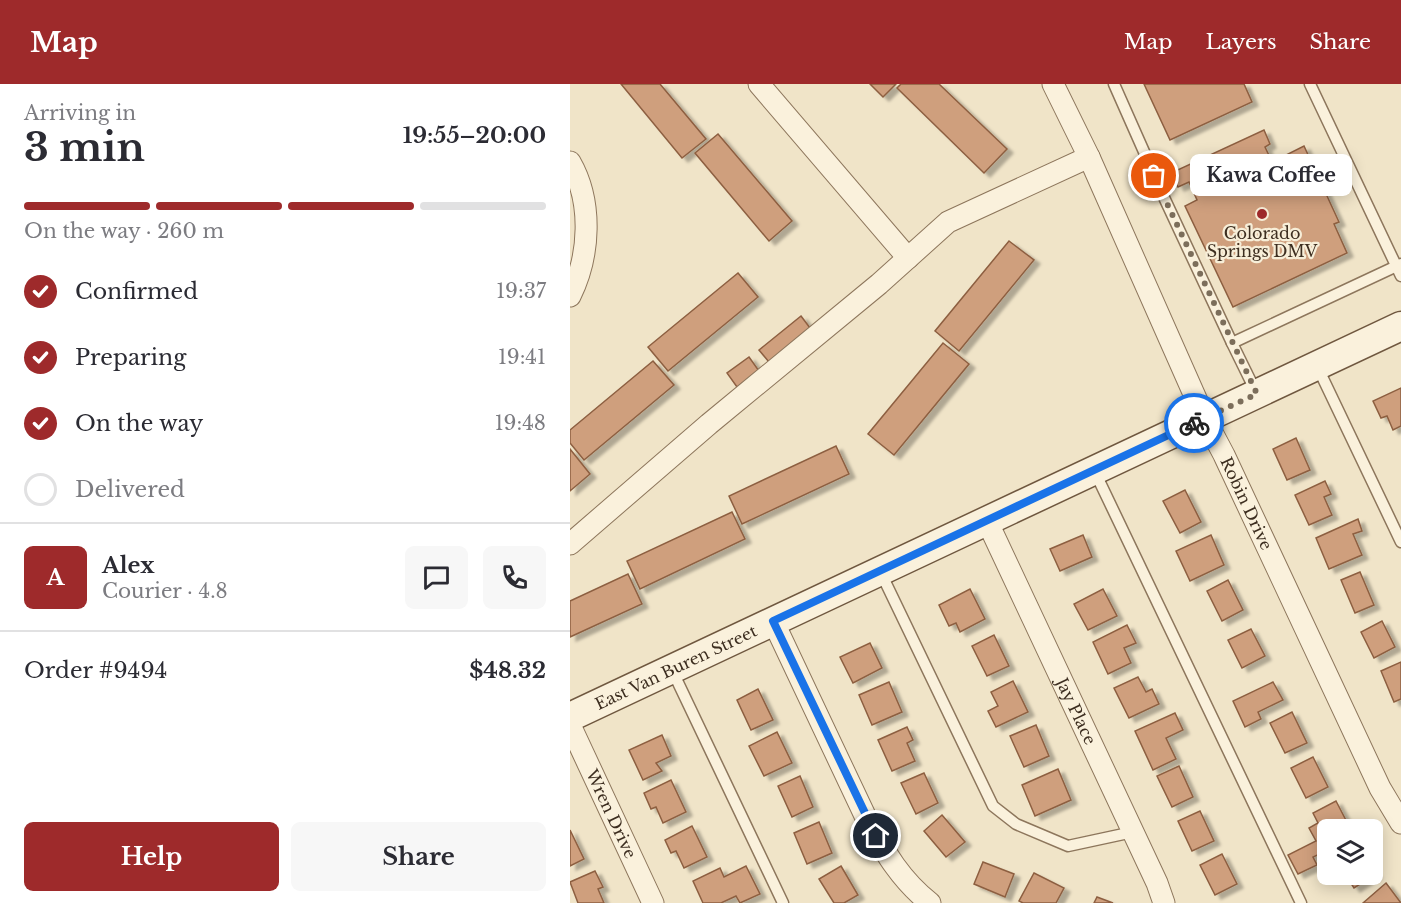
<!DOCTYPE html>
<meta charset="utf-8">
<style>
body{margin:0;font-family:"Libre Baskerville",serif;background:#f7f7f7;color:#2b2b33;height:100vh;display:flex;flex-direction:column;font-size:22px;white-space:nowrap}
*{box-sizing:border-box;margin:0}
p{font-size:20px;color:#7c7c81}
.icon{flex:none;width:33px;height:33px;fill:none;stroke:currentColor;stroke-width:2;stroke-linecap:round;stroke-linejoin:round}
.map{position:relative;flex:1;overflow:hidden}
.side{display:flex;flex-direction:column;background:#fff;width:570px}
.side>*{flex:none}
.fabs{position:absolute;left:747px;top:735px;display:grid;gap:12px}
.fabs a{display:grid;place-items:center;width:66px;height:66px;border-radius:9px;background:#fff;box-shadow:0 3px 15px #0003;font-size:30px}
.pin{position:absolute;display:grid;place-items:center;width:51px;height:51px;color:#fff;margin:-26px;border:3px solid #fff;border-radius:50%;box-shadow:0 2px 6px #0007}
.courier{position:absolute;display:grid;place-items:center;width:60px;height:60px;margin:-30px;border:4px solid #1a73e8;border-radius:50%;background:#fff;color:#222;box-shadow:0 2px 8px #0007}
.bubble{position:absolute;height:42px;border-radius:9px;background:#fff;box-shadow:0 3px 15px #0003;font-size:20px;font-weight:700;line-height:42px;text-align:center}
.headline em{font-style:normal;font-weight:700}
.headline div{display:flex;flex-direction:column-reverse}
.headline{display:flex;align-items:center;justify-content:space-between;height:102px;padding:0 24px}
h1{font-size:39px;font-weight:700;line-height:45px}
.bar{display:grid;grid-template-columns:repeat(4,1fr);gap:9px 6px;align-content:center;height:72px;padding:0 24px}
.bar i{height:8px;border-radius:4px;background:#e1e1e2}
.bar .current{background:#9e2a2b}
.bar p{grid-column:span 4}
.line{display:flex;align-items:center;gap:15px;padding:0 24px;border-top:2px solid #e1e1e2}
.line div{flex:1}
.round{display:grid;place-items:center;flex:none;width:63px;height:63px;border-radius:9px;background:#f7f7f7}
ol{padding:0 24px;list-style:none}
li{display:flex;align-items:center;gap:18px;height:66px}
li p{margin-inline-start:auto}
li .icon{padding:6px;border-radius:50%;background:#9e2a2b;color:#fff;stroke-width:4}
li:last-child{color:#7c7c81}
li i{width:33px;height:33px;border:3px solid #e1e1e2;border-radius:50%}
.cta{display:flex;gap:12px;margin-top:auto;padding:12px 24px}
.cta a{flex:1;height:69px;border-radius:9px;background:#9e2a2b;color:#fff;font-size:24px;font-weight:700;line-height:69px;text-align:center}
.cta a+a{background:#f7f7f7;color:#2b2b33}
header{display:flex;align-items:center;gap:36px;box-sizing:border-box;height:84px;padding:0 30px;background:#9e2a2b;color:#fff}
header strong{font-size:28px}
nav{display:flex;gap:33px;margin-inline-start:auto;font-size:21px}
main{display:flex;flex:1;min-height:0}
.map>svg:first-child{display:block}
</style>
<header>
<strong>Map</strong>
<nav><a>Map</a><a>Layers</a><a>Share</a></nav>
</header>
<main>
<section class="side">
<div class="headline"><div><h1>3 min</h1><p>Arriving in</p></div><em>19:55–20:00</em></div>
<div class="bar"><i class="current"></i><i class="current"></i><i class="current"></i><i></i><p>On the way · 260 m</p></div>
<ol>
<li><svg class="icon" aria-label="check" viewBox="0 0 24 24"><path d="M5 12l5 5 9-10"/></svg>Confirmed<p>19:37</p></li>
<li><svg class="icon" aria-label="check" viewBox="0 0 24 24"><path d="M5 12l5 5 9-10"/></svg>Preparing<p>19:41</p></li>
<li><svg class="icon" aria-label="check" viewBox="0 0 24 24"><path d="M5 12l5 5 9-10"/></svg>On the way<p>19:48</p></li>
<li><i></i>Delivered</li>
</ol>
<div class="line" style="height:108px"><b class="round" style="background:#9e2a2b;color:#fff">A</b><div><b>Alex</b><p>Courier · 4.8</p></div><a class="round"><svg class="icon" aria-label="chat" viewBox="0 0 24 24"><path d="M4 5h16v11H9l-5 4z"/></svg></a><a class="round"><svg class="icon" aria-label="phone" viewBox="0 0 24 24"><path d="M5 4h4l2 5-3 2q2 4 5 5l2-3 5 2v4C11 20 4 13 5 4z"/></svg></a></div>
<div class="line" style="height:78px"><div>Order #9494</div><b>$48.32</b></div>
<div class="cta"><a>Help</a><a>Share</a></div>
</section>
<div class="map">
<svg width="831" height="819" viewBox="0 0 831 819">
<defs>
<filter id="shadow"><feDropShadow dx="6" dy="4" stdDeviation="1.5" flood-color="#0004"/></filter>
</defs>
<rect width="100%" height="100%" fill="#f0e4c8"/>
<!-- building -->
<g fill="#cf9f7d" stroke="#8d5f41" stroke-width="1.5" filter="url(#shadow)">
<path d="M51,0H90L136,55L112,74Z"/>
<path d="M300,0H326L313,13Z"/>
<path d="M331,0H369L437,65L414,89L327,4Z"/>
<path d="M574,0H674L682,18L600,56Z"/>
<path d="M694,46L700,60L695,63L705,84L716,80L712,73L734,62L769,138L764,140L777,169L663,223L615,122L627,116L619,98L608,103L601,89Z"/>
<path d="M148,50L222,137L199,157L125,69Z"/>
<path d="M439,157L464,176L389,267L365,247Z"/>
<path d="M168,189L188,213L98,287L78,263Z"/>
<path d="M231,232L240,244L199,278L189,266Z"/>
<path d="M373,259L399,280L324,371L298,350Z"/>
<path d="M179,273L189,287L167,303L157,289Z"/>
<path d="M83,277L104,301L14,376L0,359V346Z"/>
<path d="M831,304V342L823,346L817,332L811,334L803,317Z"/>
<path d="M726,354L740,386L717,396L703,365Z"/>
<path d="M266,362L279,390L172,440L159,412Z"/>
<path d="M0,365L20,390L0,407Z"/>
<path d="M755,397L761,410L754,413L762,431L739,441L725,411Z"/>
<path d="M615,406L631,438L610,449L593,417Z"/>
<path d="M162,428L175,455L70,505L57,477Z"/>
<path d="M788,435L792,447L783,450L792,471L759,485L746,454Z"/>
<path d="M513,451L522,473L490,487L480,465Z"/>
<path d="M641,451L654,481L620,497L606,467Z"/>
<path d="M790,488L804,521L785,529L771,496Z"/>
<path d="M58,490L72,520L0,553V517Z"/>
<path d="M658,496L673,526L652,537L637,507Z"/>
<path d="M400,505L415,535L390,548L386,539L379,542L369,521Z"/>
<path d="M533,505L547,532L518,546L504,520Z"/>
<path d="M812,537L825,563L804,574L791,548Z"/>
<path d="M557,541L566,559L554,564L561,579L538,590L523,558Z"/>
<path d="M681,545L695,572L672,584L658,556Z"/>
<path d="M424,551L439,582L417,592L402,562Z"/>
<path d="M300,559L312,584L283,599L270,573Z"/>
<path d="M831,578V615L824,618L811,587Z"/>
<path d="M568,593L576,608L582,605L589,620L559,634L544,604Z"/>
<path d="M443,597L458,628L426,643L418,627L428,622L421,608Z"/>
<path d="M319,598L332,628L302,641L289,611Z"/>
<path d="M703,598L713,616L688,628L691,635L675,643L663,617Z"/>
<path d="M188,605L203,636L181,646L167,616Z"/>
<path d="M722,628L737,659L715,669L700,639Z"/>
<path d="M605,629L613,646L596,654L606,675L583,686L565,647Z"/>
<path d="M466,641L479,672L454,683L440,652Z"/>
<path d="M337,643L343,656L337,659L345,677L322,687L308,656Z"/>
<path d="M207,648L222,679L194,692L179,662Z"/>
<path d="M92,651L101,672L86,679L92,687L73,696L59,666Z"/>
<path d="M743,673L758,703L736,714L721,684Z"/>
<path d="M609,682L623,713L602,723L587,692Z"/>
<path d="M488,685L501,716L465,732L452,701Z"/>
<path d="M354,689L368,719L346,730L331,699Z"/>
<path d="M230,692L243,723L222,733L208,702Z"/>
<path d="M101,696L116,728L93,739L86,723L81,725L74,709Z"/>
<path d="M766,717L781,746H758V766L743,773L747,781L728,790L718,771L746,757L739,744L748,739L743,729Z"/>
<path d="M630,727L644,757L622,767L608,737Z"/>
<path d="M372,731L395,758L376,773L354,747Z"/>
<path d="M249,738L262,769L237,780L224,749Z"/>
<path d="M122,742L137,773L114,784L106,767L101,769L95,756Z"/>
<path d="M0,746L14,775L0,782Z"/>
<path d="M652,770L667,800L645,811L630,781Z"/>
<path d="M413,778L444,790L435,813L404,800Z"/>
<path d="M176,782L190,810L170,819L166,812L151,819H133L123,797L150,784L154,793Z"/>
<path d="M271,782L288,811L274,819H264L249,795Z"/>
<path d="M802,785L806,790L784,804L775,790H802Z"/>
<path d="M25,787L33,803L28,805L34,819H8L0,798Z"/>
<path d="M464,789L494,804L486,819H453L449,817Z"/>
<path d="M816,799L831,819H793Z"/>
<path d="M527,813L543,819H524Z"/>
</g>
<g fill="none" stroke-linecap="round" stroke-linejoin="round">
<!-- lane casing -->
<g stroke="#8d765c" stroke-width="13">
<g id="lane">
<path d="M544,0L575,70"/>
<path d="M740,0L831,192"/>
<path d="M584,92L662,259L831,180"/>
<path d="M662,259L687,310"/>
<path d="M747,282L831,458"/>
<path d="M524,386L731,819"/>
<path d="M310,487L423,722L446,740L498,762L563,748"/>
<path d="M102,586L213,819"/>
</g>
</g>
<!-- street casing -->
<g stroke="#8d765c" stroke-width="23">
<g id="street">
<path d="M189,0L338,174"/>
<path id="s1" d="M483,0L519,73L635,335L654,371L810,704L831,739"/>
<path d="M0,78C23,118 20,172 0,212"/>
<path id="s2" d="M417,437L587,799L594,819"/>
<path d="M0,460L139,340L309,200L378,138L519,73"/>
<path d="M203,537L298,738C316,770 331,796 360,819"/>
<path id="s3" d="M0,641L83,819"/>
</g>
</g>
<!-- secondary casing -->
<g stroke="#6f573f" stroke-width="31">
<g id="secondary">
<path id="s4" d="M0,633L831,242"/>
</g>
</g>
<!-- lane -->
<use href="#lane" stroke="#faf1dc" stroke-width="10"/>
<!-- street -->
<use href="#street" stroke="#faf1dc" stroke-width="21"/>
<!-- secondary -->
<use href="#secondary" stroke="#faf1dc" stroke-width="28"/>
</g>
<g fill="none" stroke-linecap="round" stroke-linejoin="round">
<!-- done -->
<path stroke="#7c6e5b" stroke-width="6" stroke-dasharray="0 10.8" d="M584,92L687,310L624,339"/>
<!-- route -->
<path stroke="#1a73e8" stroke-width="8" d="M306,752L203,537L624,339"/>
</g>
<!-- markers -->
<circle fill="#9e2a2b" stroke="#f7eed8" stroke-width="2" cx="692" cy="130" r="6"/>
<g text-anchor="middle" stroke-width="4.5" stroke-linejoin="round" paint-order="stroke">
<!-- poi labels -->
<g font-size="16" fill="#3d2e20" stroke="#f7eed8">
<text x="692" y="155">Colorado<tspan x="692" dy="18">Springs DMV</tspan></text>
</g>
<!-- street labels -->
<g font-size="16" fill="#3d2e20" stroke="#f7eed8">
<text dy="6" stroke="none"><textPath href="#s1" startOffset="462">Robin Drive</textPath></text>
<text dy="6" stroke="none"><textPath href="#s4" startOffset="117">East Van Buren Street</textPath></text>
<text dy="6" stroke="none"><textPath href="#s2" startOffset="210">Jay Place</textPath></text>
<text dy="6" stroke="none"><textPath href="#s3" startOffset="98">Wren Drive</textPath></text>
</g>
</g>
</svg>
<div class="fabs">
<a><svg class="icon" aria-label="layers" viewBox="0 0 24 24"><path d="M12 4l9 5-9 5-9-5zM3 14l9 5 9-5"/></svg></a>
</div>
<div class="pin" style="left:584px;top:92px;background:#ea580c"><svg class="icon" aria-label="bag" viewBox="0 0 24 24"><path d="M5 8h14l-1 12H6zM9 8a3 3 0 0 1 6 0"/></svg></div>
<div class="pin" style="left:306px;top:752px;background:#1f2937"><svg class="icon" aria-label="home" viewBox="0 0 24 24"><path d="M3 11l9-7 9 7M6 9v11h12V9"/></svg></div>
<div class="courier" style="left:624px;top:339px"><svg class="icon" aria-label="bike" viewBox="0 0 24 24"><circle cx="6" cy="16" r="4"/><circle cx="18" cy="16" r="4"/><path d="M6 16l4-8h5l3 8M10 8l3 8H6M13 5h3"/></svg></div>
<div class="bubble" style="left:620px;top:70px;width:162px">Kawa Coffee</div>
</div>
</main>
